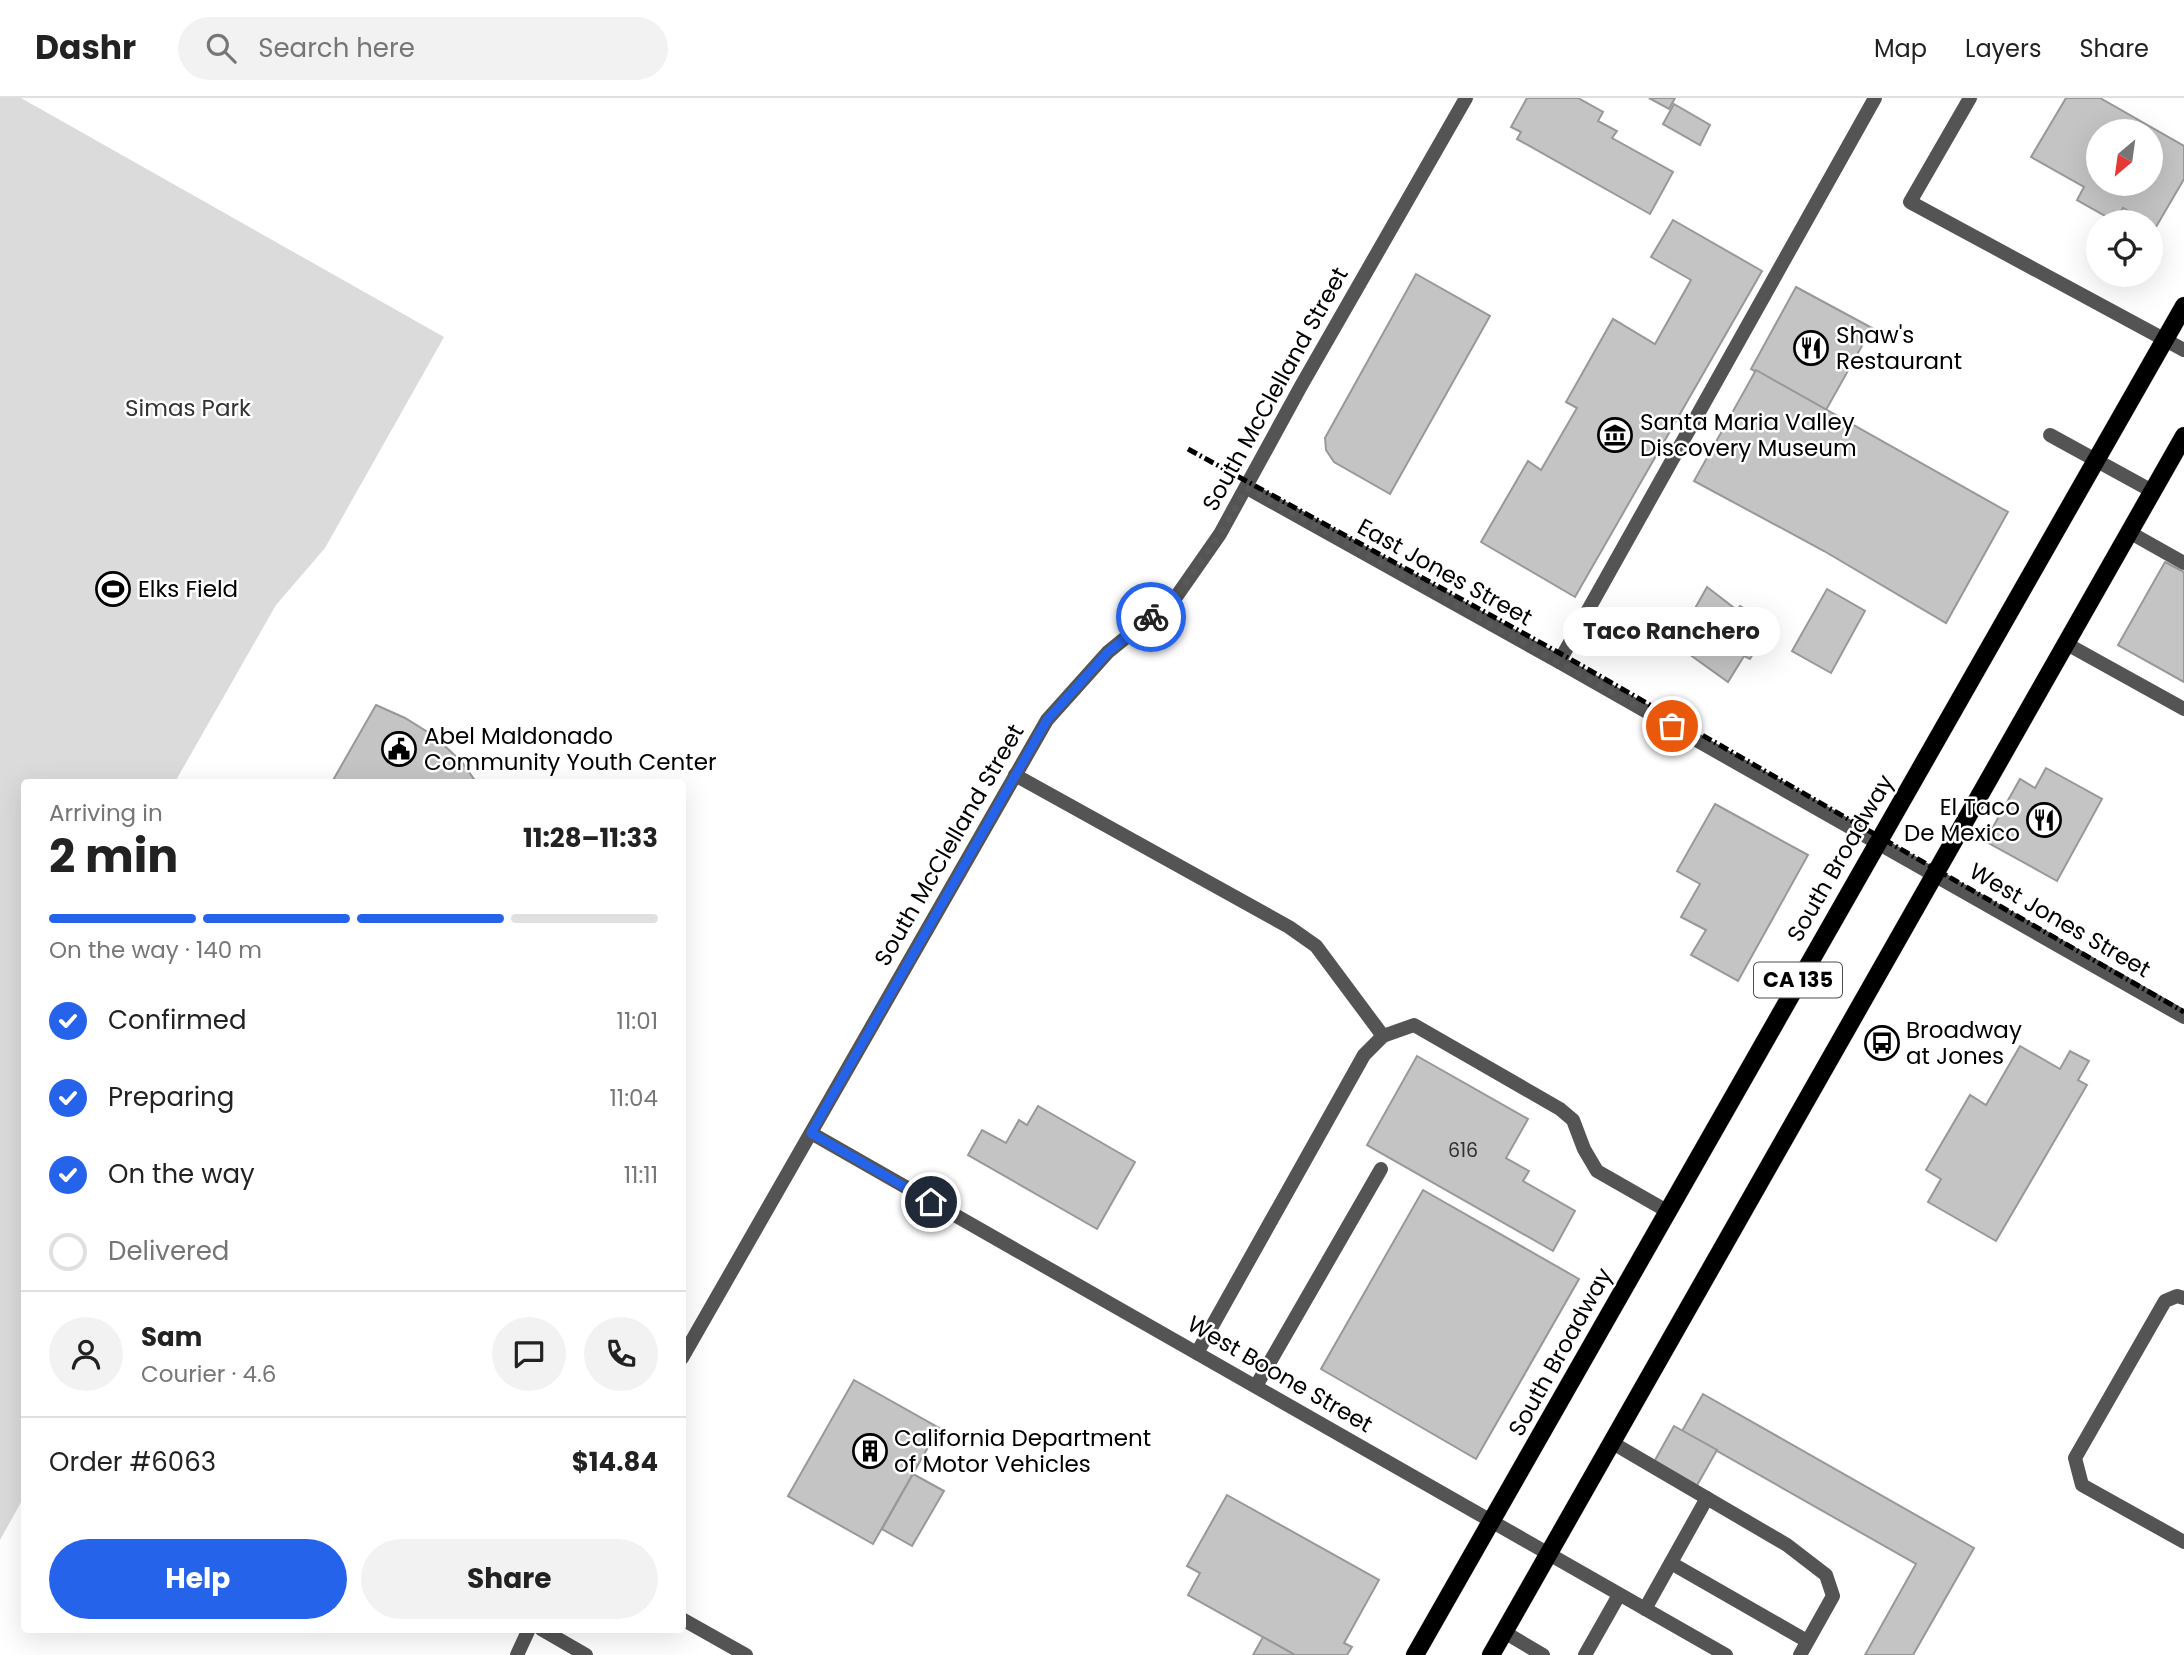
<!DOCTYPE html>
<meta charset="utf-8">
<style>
body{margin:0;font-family:Poppins,sans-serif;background:#f2f2f2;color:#222;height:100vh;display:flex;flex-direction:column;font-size:26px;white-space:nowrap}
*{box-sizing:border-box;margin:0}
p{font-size:23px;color:#767676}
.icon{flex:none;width:38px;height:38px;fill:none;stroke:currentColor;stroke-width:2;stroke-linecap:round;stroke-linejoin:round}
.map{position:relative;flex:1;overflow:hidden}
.details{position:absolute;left:21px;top:681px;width:665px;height:854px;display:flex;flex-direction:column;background:#fff;border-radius:7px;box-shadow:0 7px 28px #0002}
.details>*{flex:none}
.needle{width:46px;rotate:209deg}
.fabs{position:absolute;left:2086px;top:21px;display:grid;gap:14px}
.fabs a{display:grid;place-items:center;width:77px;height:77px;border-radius:50%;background:#fff;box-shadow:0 7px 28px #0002;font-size:35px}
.pin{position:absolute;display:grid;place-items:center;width:60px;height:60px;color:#fff;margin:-30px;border:4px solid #fff;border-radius:50%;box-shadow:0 2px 7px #0007}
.courier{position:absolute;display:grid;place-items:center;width:70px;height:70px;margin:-35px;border:5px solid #2563eb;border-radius:50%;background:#fff;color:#222;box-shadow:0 2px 9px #0007}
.bubble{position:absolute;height:49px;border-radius:24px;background:#fff;box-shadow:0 7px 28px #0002;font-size:23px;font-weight:700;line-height:49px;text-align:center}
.headline em{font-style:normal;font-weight:700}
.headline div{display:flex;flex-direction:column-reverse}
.headline{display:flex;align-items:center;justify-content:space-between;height:119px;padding:0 28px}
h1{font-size:46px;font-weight:700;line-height:52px}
.bar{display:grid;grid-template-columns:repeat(4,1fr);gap:10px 7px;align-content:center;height:84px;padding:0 28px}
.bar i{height:9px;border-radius:5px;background:#e0e0e0}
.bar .current{background:#2563eb}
.bar p{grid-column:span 4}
.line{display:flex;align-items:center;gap:18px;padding:0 28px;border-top:2px solid #e0e0e0}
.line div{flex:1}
.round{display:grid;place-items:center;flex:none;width:74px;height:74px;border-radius:37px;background:#f2f2f2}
ol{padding:0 28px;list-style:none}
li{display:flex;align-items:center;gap:21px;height:77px}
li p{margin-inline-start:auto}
li .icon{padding:7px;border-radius:50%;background:#2563eb;color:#fff;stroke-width:4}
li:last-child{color:#767676}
li i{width:38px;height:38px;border:4px solid #e0e0e0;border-radius:50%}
.cta{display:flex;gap:14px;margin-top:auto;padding:14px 28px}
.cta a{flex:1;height:80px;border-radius:42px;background:#2563eb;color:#fff;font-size:28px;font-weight:700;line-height:80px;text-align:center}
.cta a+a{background:#f2f2f2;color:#222}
header{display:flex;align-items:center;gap:42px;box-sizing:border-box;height:98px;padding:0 35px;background:#fff;border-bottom:2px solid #e0e0e0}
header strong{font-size:33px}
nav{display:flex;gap:38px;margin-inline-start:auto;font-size:24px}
.search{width:490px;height:63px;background:#f2f2f2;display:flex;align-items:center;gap:18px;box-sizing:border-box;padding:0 24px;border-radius:38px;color:#767676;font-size:26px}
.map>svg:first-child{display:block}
</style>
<header>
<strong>Dashr</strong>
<div class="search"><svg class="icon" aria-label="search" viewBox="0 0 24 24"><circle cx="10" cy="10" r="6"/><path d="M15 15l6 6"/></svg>Search here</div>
<nav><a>Map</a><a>Layers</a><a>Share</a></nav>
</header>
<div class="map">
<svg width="2184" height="1557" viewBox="0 0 2184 1557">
<rect width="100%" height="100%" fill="#fff"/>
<!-- green -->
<path fill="#dbdbdb" d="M0,0H21L444,239L325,450L276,507L175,684H24V1399L0,1442Z"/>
<!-- building -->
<g fill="#c4c4c4" stroke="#989898" stroke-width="2" fill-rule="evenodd">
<path d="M1527,0H1578L1603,14L1598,23L1617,33L1612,40L1673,74L1650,116L1517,41L1521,34L1511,29Z"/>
<path d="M1649,0H1675L1669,11Z"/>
<path d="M2066,0H2100L2184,48V81L2156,129L2123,110L2116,124L2077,102L2084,89L2031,59ZM2098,33H2151V86H2098Z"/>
<path d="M1674,6L1710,27L1700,47L1663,26Z"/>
<path d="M1673,122L1762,173L1575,499L1481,444L1528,363L1541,372L1577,310L1566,304L1613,221L1655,246L1691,182L1651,159Z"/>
<path d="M1416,176L1490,218L1390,396L1334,364L1326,352L1325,340Z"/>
<path d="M1796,189L1872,230L1826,312L1751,271Z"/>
<path d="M1756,272L2008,414L1946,525L1824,453L1694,383Z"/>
<path d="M2165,464L2184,474V584L2118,547Z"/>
<path d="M1707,489L1737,512L1740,508L1771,525L1750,561L1744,558L1728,584L1675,546Z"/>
<path d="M1827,491L1865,513L1831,575L1792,553Z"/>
<path d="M376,607L405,620L434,638L462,664L476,684H332Z"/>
<path d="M2046,670L2102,701L2057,783L1985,743L2020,681L2035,690Z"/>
<path d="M1715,706L1808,757L1738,883L1691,857L1706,832L1681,819L1700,786L1677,773Z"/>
<path d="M2020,948L2060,971L2070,953L2089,963L2078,982L2087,987L1996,1143L1928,1104L1941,1081L1926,1072L1970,997L1986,1007Z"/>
<path d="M1417,958L1528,1021L1506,1060L1529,1073L1523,1083L1575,1113L1553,1153L1367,1047Z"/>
<path d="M1038,1008L1135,1064L1097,1131L968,1057L982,1032L1006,1045L1019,1022L1027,1027Z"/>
<path d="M1423,1092L1579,1181L1476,1361L1321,1271Z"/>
<path d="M854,1282L939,1330L873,1446L788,1398Z"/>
<path d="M1703,1296L1974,1450L1913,1557H1865L1916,1466L1682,1333Z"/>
<path d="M1674,1328L1717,1352L1696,1389L1654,1364Z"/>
<path d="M913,1376L944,1393L912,1448L882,1431Z"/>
<path d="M1227,1397L1379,1482L1344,1545L1352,1549L1347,1557H1295L1188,1497L1200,1475L1187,1468Z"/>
<path d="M1263,1539L1295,1557H1253Z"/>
</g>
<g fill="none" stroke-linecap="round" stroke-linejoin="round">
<!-- primary casing -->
<g stroke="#dbdbdb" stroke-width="19">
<g id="primary">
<path d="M1415,1557L2184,208"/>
<path d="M1491,1557L2184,338"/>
</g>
</g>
<!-- lane -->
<g stroke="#545454" stroke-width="14">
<path d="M1970,0L1910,104L2184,252"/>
<path d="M2050,337L2152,393"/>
<path d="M2129,434L2184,465"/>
<path d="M2065,545L2184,611"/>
<path d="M1559,564L1875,0"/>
<path d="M1015,677L1289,829L1316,848L1383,938"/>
<path d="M2184,1200L2177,1198L2165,1203L2075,1360L2082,1387L2184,1444"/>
<path d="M1197,1255L1364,957L1383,938L1414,927L1560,1011L1573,1022L1584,1051L1597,1073L1667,1113"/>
<path d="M1256,1288L1381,1071"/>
<path d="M1611,1344L1787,1447L1826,1477L1833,1498L1800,1557"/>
<path d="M1671,1465L1807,1543"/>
<path d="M1645,1511L1707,1400"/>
<path d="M682,1521L746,1557"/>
<path d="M541,1531L586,1557"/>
<path d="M1504,1534L1543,1557"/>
<path d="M1585,1557L1619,1497"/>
</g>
<!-- street -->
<g stroke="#545454" stroke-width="14">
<path d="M1247,390L1559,564L2184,919"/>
<path d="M811,1035L1726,1557"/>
<path d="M682,1260L1047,622L1108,554L1176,499L1220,436L1301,288L1466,0"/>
<path d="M517,1557L529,1531"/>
</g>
<!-- primary -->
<use href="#primary" stroke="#000" stroke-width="18"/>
<!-- rail -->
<path stroke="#000" stroke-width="5" stroke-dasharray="10 3.5 2 3.5" stroke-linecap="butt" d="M1188,351L1563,557L2184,914"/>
</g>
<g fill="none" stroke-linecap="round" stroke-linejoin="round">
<!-- done -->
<path stroke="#595959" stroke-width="7" stroke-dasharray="0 12.6" d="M1151,519L1176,499L1220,436L1247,390L1672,628"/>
<!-- route -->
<path stroke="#2563eb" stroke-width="9" d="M931,1104L811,1035L1047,622L1108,554L1151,519"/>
</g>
<!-- icons -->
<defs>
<g id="restaurant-ring" transform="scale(1.75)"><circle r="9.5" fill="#fff" stroke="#000" stroke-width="1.5"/><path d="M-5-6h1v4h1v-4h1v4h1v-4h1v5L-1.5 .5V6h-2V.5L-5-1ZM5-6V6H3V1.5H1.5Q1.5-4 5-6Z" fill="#000"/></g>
<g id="museum-ring" transform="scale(1.75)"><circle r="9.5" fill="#fff" stroke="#000" stroke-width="1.5"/><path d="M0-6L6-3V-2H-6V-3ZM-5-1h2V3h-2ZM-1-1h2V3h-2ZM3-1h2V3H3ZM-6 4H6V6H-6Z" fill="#000"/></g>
<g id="stadium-ring" transform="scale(1.75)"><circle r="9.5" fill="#fff" stroke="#000" stroke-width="1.5"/><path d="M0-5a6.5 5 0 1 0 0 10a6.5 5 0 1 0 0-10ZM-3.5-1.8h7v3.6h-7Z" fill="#000"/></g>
<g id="civic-ring" transform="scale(1.75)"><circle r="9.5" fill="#fff" stroke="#000" stroke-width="1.5"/><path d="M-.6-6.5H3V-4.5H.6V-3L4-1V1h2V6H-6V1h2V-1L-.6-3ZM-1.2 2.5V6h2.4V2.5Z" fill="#000"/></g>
<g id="bus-ring" transform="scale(1.75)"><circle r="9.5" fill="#fff" stroke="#000" stroke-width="1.5"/><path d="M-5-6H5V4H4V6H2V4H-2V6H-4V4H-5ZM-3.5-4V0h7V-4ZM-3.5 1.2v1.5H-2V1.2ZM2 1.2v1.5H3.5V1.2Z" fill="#000"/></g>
<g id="building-ring" transform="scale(1.75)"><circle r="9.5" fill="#fff" stroke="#000" stroke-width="1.5"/><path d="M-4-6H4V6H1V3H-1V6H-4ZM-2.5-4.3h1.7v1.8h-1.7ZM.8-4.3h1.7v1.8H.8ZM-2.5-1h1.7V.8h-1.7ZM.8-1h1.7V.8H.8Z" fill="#000"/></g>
</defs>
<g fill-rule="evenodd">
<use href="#restaurant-ring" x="1811" y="250"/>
<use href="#museum-ring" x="1615" y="337"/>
<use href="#stadium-ring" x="113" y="491"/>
<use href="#civic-ring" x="399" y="651"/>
<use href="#restaurant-ring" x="2044" y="722"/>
<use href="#bus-ring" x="1882" y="945"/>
<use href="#building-ring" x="870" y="1353"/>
</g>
<g text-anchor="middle" stroke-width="5" stroke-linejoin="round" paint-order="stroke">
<!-- number labels -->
<g font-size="19" fill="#313131">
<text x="1463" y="1059">616</text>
</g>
<!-- shield labels -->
<rect fill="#fff" stroke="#4c4c4c" stroke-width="2" x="1754" y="864.5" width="88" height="35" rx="5"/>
<g font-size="21" font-weight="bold" fill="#000">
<text x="1798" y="889">CA 135</text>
</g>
<!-- poi labels -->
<g font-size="23" fill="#000" stroke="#fff" text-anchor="start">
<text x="1836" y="245">Shaw's<tspan x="1836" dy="26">Restaurant</tspan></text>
<text x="1640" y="332">Santa Maria Valley<tspan x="1640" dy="26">Discovery Museum</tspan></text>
<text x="138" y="499">Elks Field</text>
<text x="424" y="646">Abel Maldonado<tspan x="424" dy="26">Community Youth Center</tspan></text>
<text x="2020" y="717" text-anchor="end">El Taco<tspan x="2020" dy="26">De Mexico</tspan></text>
<text x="1906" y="940">Broadway<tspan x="1906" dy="26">at Jones</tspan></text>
<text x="894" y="1348">California Department<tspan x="894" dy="26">of Motor Vehicles</tspan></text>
</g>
<!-- street labels -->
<g font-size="23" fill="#000" stroke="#fff">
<text transform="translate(1275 291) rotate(-61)" y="8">South McClelland Street</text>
<text transform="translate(1445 474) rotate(29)" y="8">East Jones Street</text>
<text transform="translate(949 747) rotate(-60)" y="8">South McClelland Street</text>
<text transform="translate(1840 760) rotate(-60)" y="8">South Broadway</text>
<text transform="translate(2060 822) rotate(30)" y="8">West Jones Street</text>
<text transform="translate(1560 1254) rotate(-61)" y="8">South Broadway</text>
<text transform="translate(1280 1276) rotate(30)" y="8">West Boone Street</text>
</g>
<!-- park labels -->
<g font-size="23" fill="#323232" stroke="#fff">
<text x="188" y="318">Simas Park</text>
</g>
</g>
</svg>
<div class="fabs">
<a><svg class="needle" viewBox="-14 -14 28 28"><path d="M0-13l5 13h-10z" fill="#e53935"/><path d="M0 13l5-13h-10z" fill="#767676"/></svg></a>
<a><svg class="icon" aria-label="locate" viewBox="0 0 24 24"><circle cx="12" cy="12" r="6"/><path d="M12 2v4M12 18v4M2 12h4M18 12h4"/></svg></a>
</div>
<div class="pin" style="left:1672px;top:628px;background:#ea580c"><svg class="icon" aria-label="bag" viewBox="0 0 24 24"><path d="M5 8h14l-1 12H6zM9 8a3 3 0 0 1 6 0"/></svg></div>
<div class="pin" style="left:931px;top:1104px;background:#1f2937"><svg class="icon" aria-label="home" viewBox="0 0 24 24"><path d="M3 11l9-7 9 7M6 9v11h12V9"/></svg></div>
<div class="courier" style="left:1151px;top:519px"><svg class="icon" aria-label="bike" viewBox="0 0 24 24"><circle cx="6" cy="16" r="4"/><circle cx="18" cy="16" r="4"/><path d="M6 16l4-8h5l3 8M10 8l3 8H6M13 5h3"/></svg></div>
<div class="bubble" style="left:1563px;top:509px;width:217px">Taco Ranchero</div>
<section class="details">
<div class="headline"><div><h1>2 min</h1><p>Arriving in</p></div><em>11:28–11:33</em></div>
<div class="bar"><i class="current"></i><i class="current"></i><i class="current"></i><i></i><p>On the way · 140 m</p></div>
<ol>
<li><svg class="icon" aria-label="check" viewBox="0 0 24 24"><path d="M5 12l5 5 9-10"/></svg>Confirmed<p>11:01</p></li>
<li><svg class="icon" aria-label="check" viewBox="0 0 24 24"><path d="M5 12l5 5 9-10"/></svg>Preparing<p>11:04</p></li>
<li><svg class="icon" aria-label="check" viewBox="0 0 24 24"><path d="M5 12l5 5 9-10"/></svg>On the way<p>11:11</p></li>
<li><i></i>Delivered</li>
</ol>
<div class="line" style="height:126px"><a class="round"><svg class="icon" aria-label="person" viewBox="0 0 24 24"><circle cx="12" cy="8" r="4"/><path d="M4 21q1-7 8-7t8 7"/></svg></a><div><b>Sam</b><p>Courier · 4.6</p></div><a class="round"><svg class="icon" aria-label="chat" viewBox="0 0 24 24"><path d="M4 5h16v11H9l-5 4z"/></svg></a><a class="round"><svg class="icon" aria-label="phone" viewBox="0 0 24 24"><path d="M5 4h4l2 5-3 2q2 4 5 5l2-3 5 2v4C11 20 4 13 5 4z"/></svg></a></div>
<div class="line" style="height:91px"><div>Order #6063</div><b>$14.84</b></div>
<div class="cta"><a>Help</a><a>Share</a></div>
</section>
</div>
